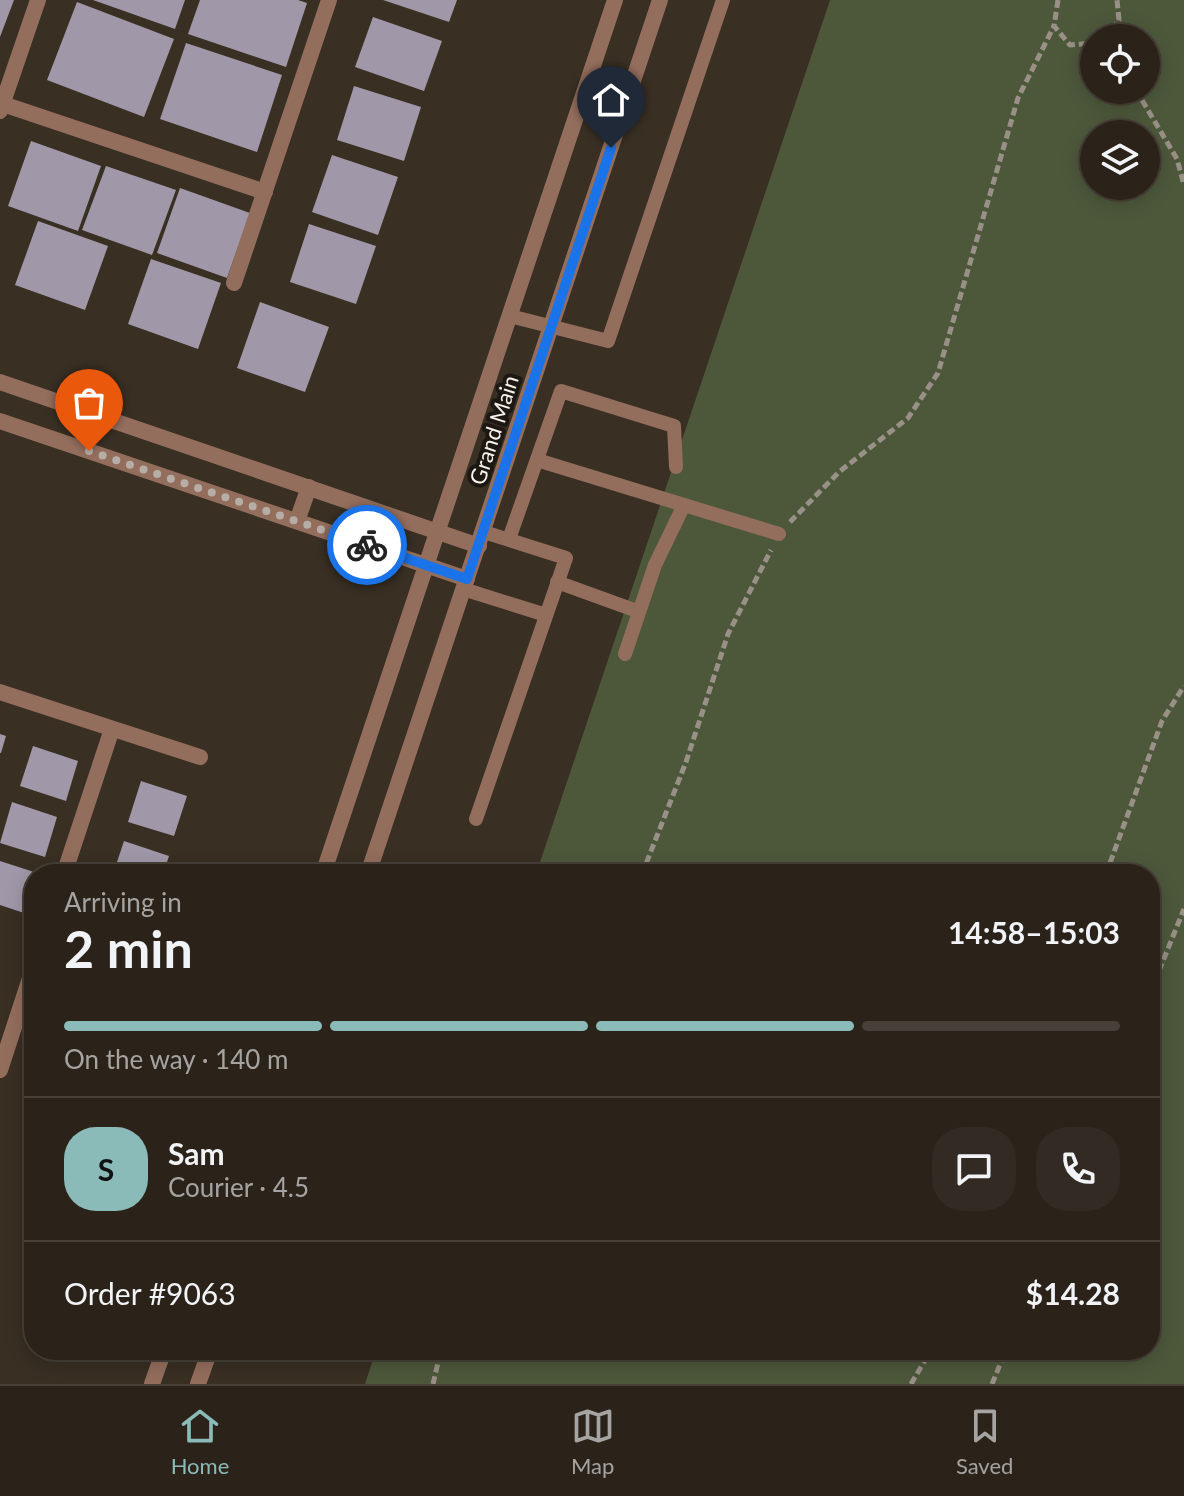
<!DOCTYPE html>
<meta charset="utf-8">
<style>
body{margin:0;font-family:Lato,sans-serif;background:#332b23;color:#f1f3f6;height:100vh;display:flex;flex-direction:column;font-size:30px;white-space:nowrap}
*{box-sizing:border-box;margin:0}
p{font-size:26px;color:#a6a4a2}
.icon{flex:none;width:44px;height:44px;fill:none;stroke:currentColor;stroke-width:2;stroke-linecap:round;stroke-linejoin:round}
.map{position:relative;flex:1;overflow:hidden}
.panel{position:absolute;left:24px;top:864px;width:1136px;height:496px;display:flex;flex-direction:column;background:#2b231a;border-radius:32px;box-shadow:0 4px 20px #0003,0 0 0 2px #474039}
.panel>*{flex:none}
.tools{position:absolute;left:1080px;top:24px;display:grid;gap:16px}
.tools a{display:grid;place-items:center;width:80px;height:80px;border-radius:50%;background:#2b231a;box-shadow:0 4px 20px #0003,0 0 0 2px #474039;font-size:40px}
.pin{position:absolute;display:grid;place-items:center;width:68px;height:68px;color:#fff;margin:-82px -34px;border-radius:50% 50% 50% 0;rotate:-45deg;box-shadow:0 0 8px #0007}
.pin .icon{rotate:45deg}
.courier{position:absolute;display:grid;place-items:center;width:80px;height:80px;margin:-40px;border:6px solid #1a73e8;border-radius:50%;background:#fff;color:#222;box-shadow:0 2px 10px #0007}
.overview em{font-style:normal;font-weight:700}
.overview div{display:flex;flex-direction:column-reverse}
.overview{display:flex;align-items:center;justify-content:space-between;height:136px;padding:0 40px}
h1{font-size:52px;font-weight:700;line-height:60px}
.bar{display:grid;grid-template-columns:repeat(4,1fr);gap:12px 8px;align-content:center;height:96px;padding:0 40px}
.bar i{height:10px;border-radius:6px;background:#474039}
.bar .selected{background:#8bbbb9}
.bar p{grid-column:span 4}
.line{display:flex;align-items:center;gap:20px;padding:0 40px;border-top:2px solid #474039}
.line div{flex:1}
.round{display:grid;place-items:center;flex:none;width:84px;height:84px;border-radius:32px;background:#332b23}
.dock{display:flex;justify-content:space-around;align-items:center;height:112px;border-top:2px solid #474039;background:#2b231a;font-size:22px;color:#a6a4a2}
.dock a{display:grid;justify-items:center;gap:4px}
.dock .selected{color:#8bbbb9}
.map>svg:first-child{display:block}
</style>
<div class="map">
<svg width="1184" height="1384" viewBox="0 0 1184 1384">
<rect width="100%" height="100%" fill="#392f23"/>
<!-- green -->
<path fill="#4d583b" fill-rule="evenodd" d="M830,0H1184V1384H365L376,1350H1150V874H536ZM1094,38H1146V90H1094ZM1094,134H1146V186H1094Z"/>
<!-- building -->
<g fill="#a098a8">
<path d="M0,0H14L0,37Z"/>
<path d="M93,0H185L175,29Z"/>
<path d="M200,0H298L307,3L286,67L188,34Z"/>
<path d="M383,0H457L449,22Z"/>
<path d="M77,2L174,39L144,117L47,80Z"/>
<path d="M373,17L442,41L424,91L355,67Z"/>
<path d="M186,43L282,75L257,152L160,119Z"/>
<path d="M354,86L421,107L404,161L337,140Z"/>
<path d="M31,141L101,166L78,231L8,206Z"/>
<path d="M332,155L398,177L378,235L312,212Z"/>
<path d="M106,166L176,190L152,255L82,230Z"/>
<path d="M180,188L250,213L227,278L157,253Z"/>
<path d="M38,221L108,246L85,310L15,285Z"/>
<path d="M309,224L376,246L356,304L290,282Z"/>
<path d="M151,259L221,283L198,349L128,324Z"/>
<path d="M260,302L329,327L305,392L237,368Z"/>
<path d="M0,734L6,736L1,753H0Z"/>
<path d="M33,746L78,761L66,801L20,786Z"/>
<path d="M141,781L187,796L174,836L128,822Z"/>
<path d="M12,802L57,817L45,857L0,843Z"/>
<path d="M124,841L169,856L163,874H113Z"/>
<path d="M0,861L34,872V893L27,914L0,905Z"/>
</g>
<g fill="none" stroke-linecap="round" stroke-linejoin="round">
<!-- path -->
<g stroke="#999187" stroke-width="5" stroke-dasharray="8 4" stroke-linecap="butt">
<path d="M1058,0L1054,26L1070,45L1094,43"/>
<path d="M1103,38L1119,20L1117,0"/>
<path d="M1136,90L1177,159L1184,185"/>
<path d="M790,522L839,472L908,418L938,373L1018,98L1054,26"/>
<path d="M642,874L686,762L728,634L771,550"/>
<path d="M1106,874L1162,721L1184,686"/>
<path d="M1150,993L1184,909"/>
<path d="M433,1384L441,1350"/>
<path d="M911,1384L931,1350"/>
<path d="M992,1384L1006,1350"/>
</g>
<!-- service -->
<g stroke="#946e5d" stroke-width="14">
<path d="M510,316L608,341L723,0"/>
<path d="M537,460L779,534"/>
<path d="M509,539L561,391L674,426L676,467"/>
<path d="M557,582L637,611"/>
<path d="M463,589L546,615"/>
<path d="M625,654L655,565L684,505"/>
<path d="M476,819L566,558L484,532"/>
</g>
<!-- minor -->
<g stroke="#946e5d" stroke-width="16">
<path d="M0,103L265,192"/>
<path d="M0,111L38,0"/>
<path d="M234,283L329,0"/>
<path d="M0,382L479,546"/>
<path d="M0,421L467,579"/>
<path d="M297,521L309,487"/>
<path d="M0,692L200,757"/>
<path d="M64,874L112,729"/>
<path d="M0,1070L34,966"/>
</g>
<!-- tertiary -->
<g stroke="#946e5d" stroke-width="16">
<path d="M323,874L615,0"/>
<path d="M368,874L660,0"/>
<path d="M152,1384L164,1350"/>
<path d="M198,1384L210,1350"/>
</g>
</g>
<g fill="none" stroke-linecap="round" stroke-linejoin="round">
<!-- done -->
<path stroke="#b6aea6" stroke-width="8" stroke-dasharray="0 14.4" d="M89,451L367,545"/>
<!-- route -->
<path stroke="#1a73e8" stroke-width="10" d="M367,545L467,579L611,148"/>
</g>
<g text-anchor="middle" stroke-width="8" stroke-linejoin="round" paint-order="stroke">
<!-- street labels -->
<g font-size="22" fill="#faf3ec" stroke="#1d1813">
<text transform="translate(494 430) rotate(-72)" y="8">Grand Main</text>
</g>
</g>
</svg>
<div class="tools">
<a><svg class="icon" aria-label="locate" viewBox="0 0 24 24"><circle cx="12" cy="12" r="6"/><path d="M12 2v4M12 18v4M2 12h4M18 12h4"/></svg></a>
<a><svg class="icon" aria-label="layers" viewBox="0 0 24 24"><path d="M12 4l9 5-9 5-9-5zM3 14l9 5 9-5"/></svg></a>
</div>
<div class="pin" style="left:89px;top:451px;background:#ea580c"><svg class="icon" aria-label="bag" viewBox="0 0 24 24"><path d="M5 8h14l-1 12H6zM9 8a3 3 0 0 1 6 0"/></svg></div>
<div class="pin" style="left:611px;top:148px;background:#1f2937"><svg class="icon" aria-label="home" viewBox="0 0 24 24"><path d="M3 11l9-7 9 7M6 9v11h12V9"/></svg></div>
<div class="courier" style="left:367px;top:545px"><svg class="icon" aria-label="bike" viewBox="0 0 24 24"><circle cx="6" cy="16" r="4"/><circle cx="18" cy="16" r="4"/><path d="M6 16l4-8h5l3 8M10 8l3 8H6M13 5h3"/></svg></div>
<section class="panel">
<div class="overview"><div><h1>2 min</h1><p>Arriving in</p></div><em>14:58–15:03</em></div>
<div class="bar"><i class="selected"></i><i class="selected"></i><i class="selected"></i><i></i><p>On the way · 140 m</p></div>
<div class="line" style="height:144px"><b class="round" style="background:#8bbbb9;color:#111">S</b><div><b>Sam</b><p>Courier · 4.5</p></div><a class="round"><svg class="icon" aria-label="chat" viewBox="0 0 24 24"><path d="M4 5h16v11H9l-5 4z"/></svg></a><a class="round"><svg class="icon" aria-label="phone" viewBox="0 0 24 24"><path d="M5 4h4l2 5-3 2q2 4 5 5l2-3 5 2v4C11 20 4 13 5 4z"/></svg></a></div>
<div class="line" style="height:104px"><div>Order #9063</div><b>$14.28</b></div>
</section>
</div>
<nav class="dock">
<a class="selected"><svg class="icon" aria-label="home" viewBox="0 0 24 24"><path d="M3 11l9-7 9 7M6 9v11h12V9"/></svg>Home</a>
<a><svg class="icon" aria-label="map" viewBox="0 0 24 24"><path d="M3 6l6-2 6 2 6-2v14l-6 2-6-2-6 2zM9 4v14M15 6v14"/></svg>Map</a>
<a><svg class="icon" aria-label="saved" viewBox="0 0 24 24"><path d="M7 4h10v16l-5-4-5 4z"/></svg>Saved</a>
</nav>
